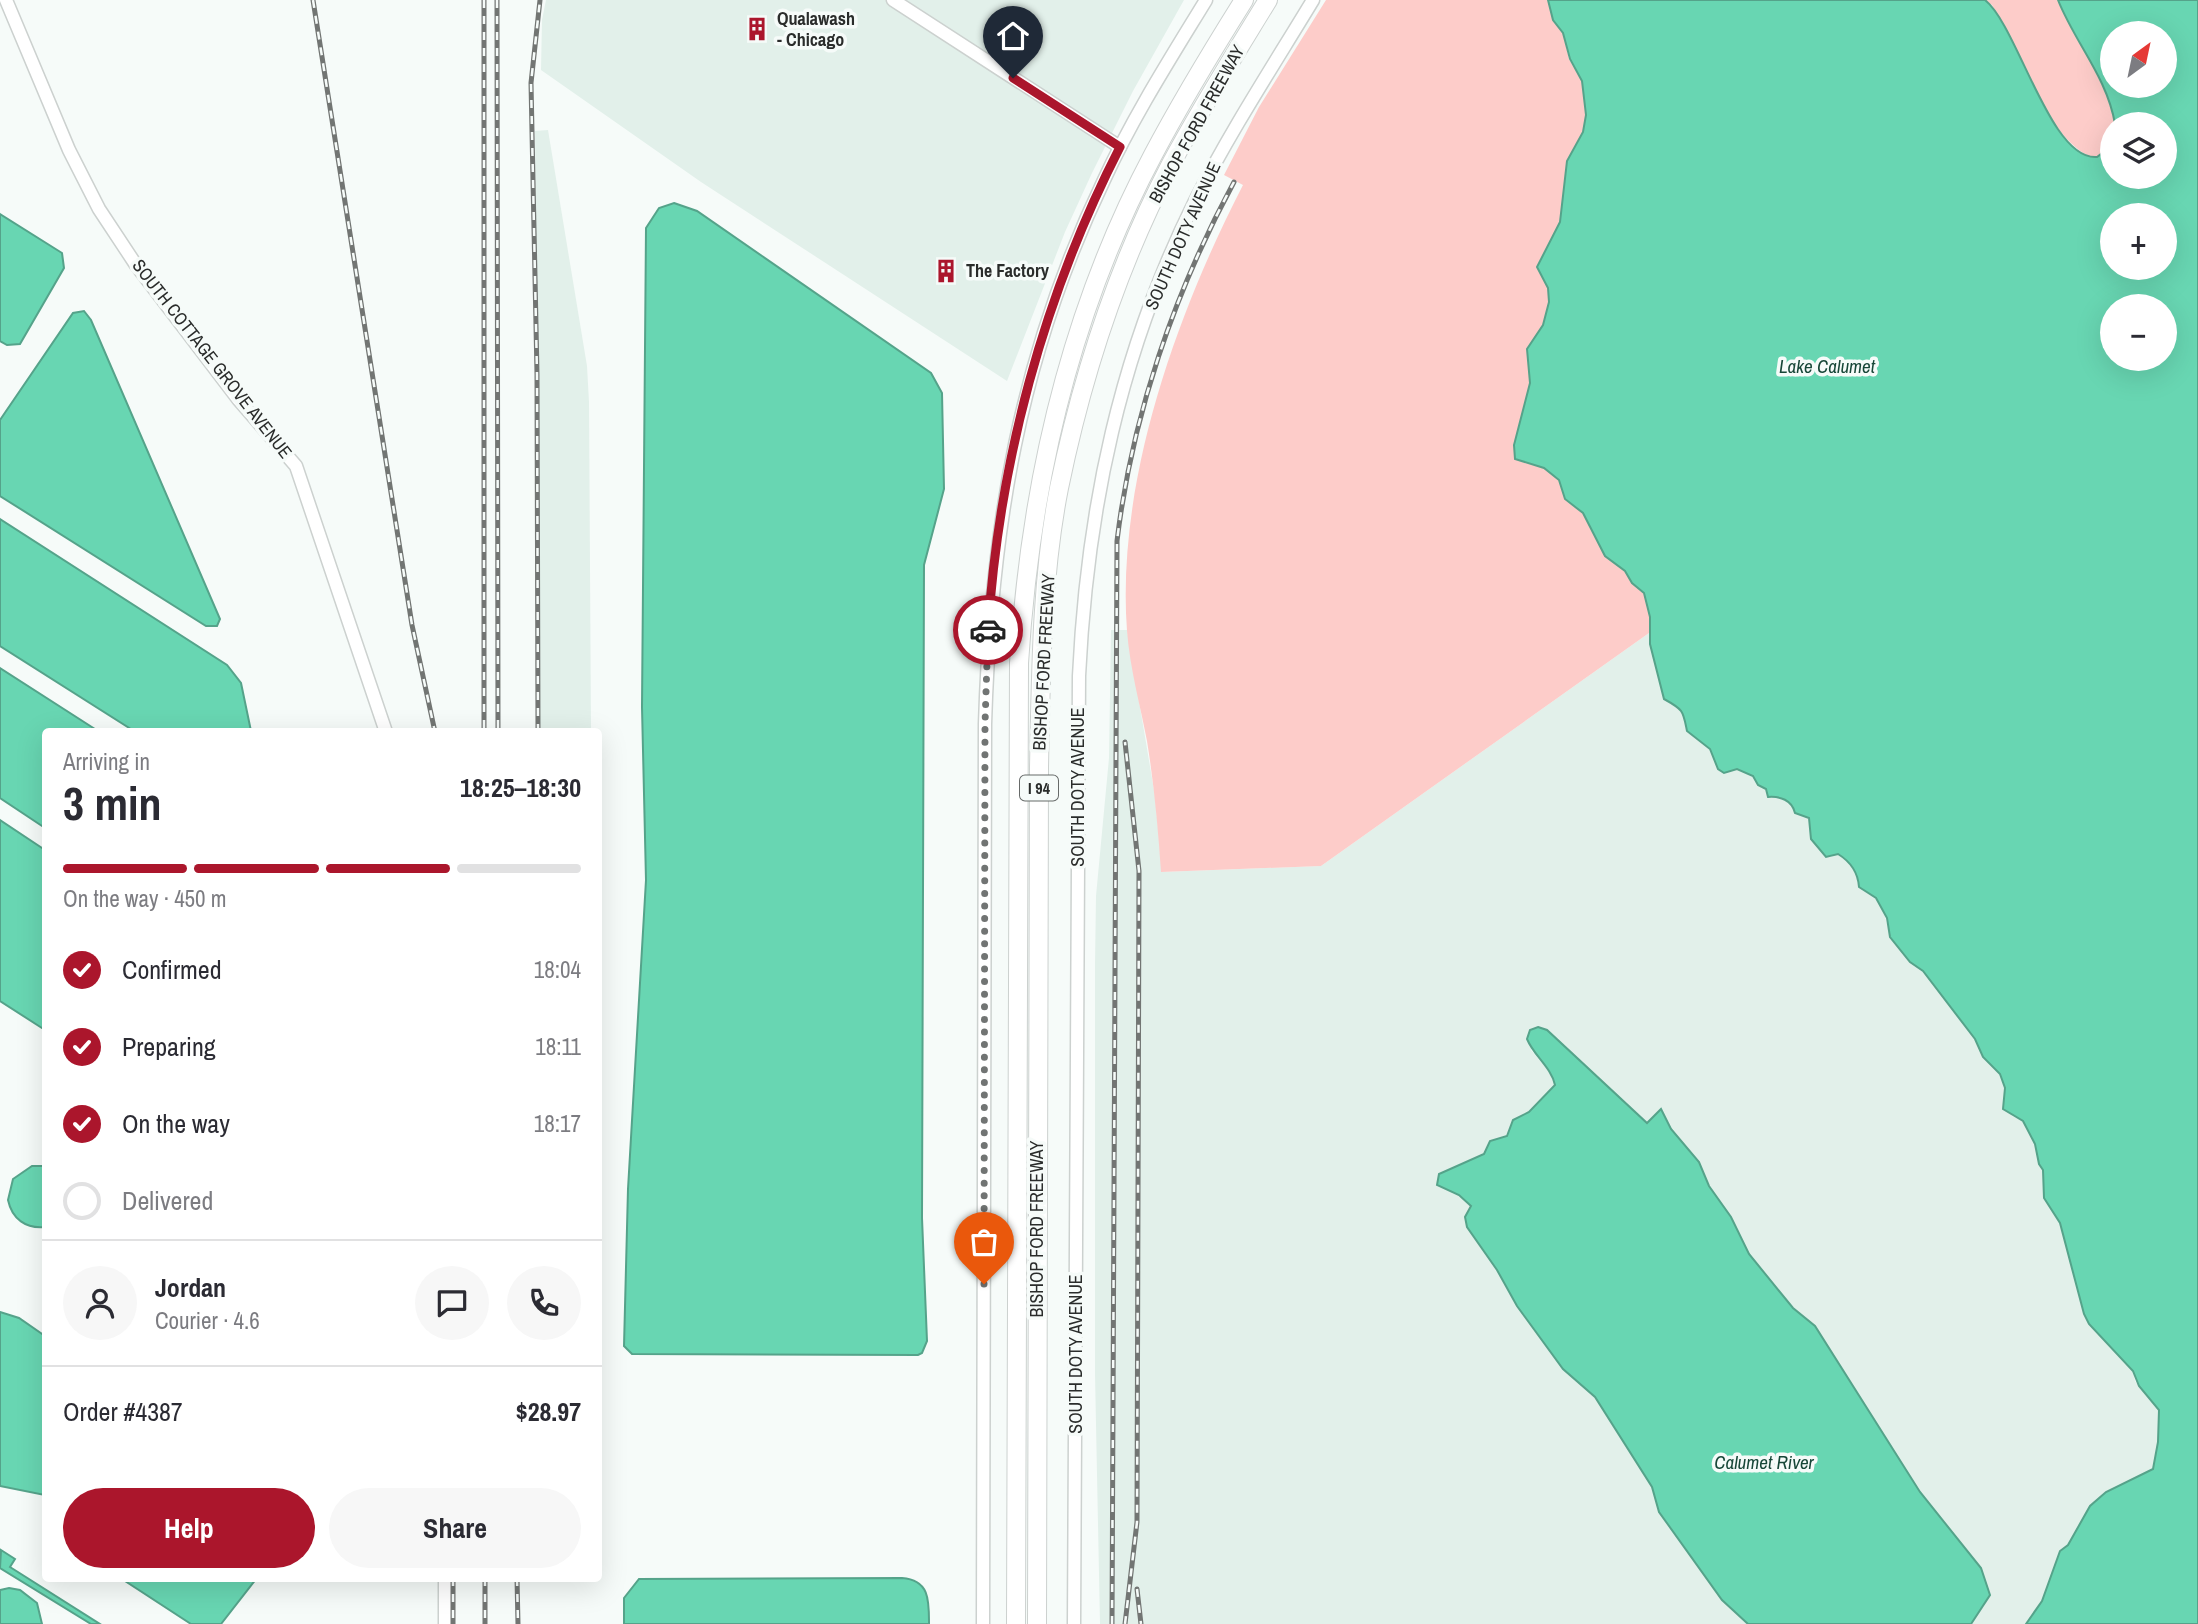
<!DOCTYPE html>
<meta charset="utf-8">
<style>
body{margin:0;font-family:"Archivo Narrow",sans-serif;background:#f7f7f7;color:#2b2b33;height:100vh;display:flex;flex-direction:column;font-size:26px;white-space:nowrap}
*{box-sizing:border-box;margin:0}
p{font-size:23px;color:#7c7c81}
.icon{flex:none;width:38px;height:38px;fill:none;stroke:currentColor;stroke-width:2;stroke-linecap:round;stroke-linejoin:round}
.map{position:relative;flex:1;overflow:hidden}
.drawer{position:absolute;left:42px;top:728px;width:560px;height:854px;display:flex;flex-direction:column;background:#fff;border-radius:7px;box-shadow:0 7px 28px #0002}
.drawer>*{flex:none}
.needle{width:46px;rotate:33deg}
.fabs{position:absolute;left:2100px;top:21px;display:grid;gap:14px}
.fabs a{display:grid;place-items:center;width:77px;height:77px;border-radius:50%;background:#fff;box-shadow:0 7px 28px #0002;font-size:35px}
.pin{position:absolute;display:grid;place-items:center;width:60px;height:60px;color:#fff;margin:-72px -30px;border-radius:50% 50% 50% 0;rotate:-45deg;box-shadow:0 0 7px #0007}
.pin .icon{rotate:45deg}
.courier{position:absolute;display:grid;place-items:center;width:70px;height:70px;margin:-35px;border:5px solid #ab162c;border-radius:50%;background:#fff;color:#222;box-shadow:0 2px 9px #0007}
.head em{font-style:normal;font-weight:700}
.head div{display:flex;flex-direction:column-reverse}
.head{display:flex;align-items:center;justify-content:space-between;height:119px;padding:0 21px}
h1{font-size:46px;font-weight:700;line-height:52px}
.bar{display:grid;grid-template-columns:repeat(4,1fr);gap:10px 7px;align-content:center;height:84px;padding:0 21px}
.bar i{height:9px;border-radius:5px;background:#e1e1e2}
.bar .selected{background:#ab162c}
.bar p{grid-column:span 4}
.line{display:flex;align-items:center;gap:18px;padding:0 21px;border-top:2px solid #e1e1e2}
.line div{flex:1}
.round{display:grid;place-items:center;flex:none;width:74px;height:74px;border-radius:37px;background:#f7f7f7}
ol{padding:0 21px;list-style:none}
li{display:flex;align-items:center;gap:21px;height:77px}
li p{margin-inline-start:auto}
li .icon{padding:7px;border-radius:50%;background:#ab162c;color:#fff;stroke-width:4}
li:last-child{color:#7c7c81}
li i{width:38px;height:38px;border:4px solid #e1e1e2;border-radius:50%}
.cta{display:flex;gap:14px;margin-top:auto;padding:14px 21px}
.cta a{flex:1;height:80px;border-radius:42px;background:#ab162c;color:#fff;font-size:28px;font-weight:700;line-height:80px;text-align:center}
.cta a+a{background:#f7f7f7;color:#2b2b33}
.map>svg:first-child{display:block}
</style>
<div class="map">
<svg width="2198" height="1624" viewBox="0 0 2198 1624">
<rect width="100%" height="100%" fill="#f6fbf9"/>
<!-- built -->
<g fill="#e2f0ea">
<path d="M546,0H1184L1133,91L1092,173L1065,232L1007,381L701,182L541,70L542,20Z"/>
<path d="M548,130L587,366L589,402L591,731H540L535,131Z"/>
<path d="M1111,630H1127L1155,796L1162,872L1321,866L1649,633L1664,699L1678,706L1686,716L1687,731L1710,749L1718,769L1724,773L1737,769L1753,776L1761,787L1783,798L1798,814L1809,818L1811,839L1822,852L1830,857L1838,854L1851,865L1862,890L1875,898L1883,907L1890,937L1910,962L1923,971L1975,1039L1983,1057L2000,1074L2012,1116L2023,1121L2035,1144L2039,1164L2043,1170L2044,1192L2060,1223L2084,1314L2089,1324L2133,1371L2135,1381L2159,1410L2158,1442L2153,1470L2106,1492L2090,1506L2068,1545L2060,1551L2042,1601L2026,1624H1971L1986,1603L1969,1552L1920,1492L1815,1326L1793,1308L1749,1254L1731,1217L1709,1186L1699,1162L1671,1129L1661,1109L1647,1123L1547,1030L1531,1050L1553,1076L1555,1085L1529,1112L1514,1120L1507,1136L1490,1141L1484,1154L1439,1174L1437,1185L1459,1195L1471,1207L1497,1270L1517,1306L1563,1369L1595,1397L1652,1487L1659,1512L1722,1600L1748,1624H1100L1095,1374V964L1096,896L1109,758Z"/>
</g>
<!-- green -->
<g fill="#fdccc9">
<path d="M1326,0H1548L1553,21L1563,33L1569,59L1582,81L1586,115L1583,132L1567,161L1560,222L1537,266L1548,288L1549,302L1543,325L1527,349L1530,383L1514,445L1515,459L1544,468L1559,480L1565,499L1583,513L1605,556L1625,571L1632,583L1644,593L1650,617L1649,633L1321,866L1161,872C1158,828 1154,784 1147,741C1140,704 1130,669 1127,631C1116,483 1176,315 1243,185L1224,175L1259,107Z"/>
<path d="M1985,0H2058C2073,39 2134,107 2108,146C2103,153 2100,157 2091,157C2049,140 2013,46 1992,5Z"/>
</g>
<!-- water -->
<g fill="#68d6b2" stroke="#55a38a" stroke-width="2" fill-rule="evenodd">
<path d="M1548,0H1985C2018,26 2050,161 2097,157L2106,150L2112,137V177H2165V124H2115C2107,77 2075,43 2058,0H2198V1624H2026L2042,1601L2060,1551L2068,1545L2090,1506L2106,1492L2153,1469L2158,1442L2159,1410L2139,1386L2133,1371L2089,1324L2084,1314L2060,1223L2044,1198L2043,1170L2039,1164L2035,1144L2023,1121L2003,1109L2005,1088L2000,1074L1983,1057L1975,1039L1923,971L1910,962L1890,937L1887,918L1876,898L1859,887C1858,873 1851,862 1838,854L1826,857L1811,839L1809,818L1795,813C1792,800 1780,796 1768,797L1766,789L1758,785L1753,776L1737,769L1724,773L1718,769L1710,749L1687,731C1683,711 1684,710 1664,699L1650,644V617L1644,593L1632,583L1625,571L1605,556L1583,513L1565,499L1559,480L1544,468L1515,459L1514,445L1530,383L1527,349L1543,325L1549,302L1548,288L1537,267L1560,222L1567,161L1583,132L1586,115L1582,81L1570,59L1563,33L1553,20ZM2112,33H2165V86H2112ZM2112,215H2165V268H2112ZM2112,306H2165V359H2112Z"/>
<path d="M674,203L697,211L931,373L942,393L944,489L924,565L922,1218L927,1341L922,1353L918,1355L632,1354L624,1346L628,1189L646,880L642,707L646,228L659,208Z"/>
<path d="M0,214L62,253L64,268L20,344L7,345L0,341Z"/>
<path d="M84,311L91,320L220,619L217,626H206L0,496V420L73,313Z"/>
<path d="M0,519L227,665L241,683L251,731H134L0,646Z"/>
<path d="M0,668L98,731L46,732L45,828L0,798Z"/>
<path d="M0,820L45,850V1030L0,1001Z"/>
<path d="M1538,1027L1547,1030L1647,1123L1661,1109L1671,1129L1699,1162L1709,1186L1731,1217L1749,1254L1793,1308L1815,1326L1920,1492L1981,1568L1990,1595L1971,1624H1748L1722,1600L1659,1512L1652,1487L1595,1397L1563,1369L1517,1306L1497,1270L1467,1227L1465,1217L1471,1206L1459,1195L1437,1185L1439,1174L1484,1154L1490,1141L1507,1136L1513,1120L1529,1112L1555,1085C1551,1067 1534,1056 1527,1039L1530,1030Z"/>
<path d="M32,1166H45V1227C26,1229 12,1219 8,1200L13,1179Z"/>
<path d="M0,1312L19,1318L45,1336V1521V1495L0,1486Z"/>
<path d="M1,1550L15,1559L10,1567L100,1624H91L0,1568Z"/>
<path d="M902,1578C930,1580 929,1601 929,1624H624V1598L639,1579Z"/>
<path d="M122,1579H256L221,1624H191Z"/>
<path d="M9,1588L20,1590L37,1603L42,1624H0V1590Z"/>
</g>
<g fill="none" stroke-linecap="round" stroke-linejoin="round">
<!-- minor casing -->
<g stroke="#ccd1cf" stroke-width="15">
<g id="minor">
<path d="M6,0L69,150L99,209L136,265L238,399L296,466L386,732"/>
<path d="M893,0L1120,147"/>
<path d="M445,1624V1578"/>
<path d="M983,1624L985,724C991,529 1019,357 1104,180C1133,117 1170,59 1206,0"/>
<path d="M1074,1624L1079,676C1087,509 1120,352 1195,201C1230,132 1273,66 1313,0"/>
</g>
</g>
<!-- highway casing -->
<g stroke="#ccd1cf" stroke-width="20">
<g id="highway">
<path d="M1016,1624L1019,663C1030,487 1069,313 1153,155C1181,102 1212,51 1244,0"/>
<path d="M1037,1624L1039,767C1041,674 1041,579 1059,488C1082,376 1118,265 1171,164C1201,108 1235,54 1268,0"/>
</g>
</g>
<!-- minor -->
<use href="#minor" stroke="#fff" stroke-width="12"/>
<!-- highway -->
<use href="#highway" stroke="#fff" stroke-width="18"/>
<!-- rail casing -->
<g stroke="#727573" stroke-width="5">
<g id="rail">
<path d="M313,0L412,625L435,732"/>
<path d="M484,0V732"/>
<path d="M497,0L498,732"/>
<path d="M538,732L537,374L531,83L540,0"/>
<path d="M453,1578V1624"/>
<path d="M485,1578V1624"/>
<path d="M517,1578L518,1624"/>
<path d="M1137,1589L1141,1624"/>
<path d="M1112,1624L1117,541C1132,416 1174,293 1234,182"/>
<path d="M1125,1624L1137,1522L1139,871L1125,742"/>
</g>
</g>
<!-- rail -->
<use href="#rail" stroke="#f6fbf9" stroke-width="2.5" stroke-dasharray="8" stroke-linecap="butt"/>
</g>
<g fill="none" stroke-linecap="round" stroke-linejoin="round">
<!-- done -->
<path stroke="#717473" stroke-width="7" stroke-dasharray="0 12.6" d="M984,1284L985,724L988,630"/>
<!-- route -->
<path stroke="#ab162c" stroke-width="9" d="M988,630C999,462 1043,297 1120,147L1013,78"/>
</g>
<!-- icons -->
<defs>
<g id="building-bare" transform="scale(1.89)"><path d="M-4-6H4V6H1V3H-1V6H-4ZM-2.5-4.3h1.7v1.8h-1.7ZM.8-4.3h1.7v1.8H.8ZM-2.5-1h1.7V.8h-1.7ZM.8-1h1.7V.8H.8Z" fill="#ab162c" stroke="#f6fbf9" stroke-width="2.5" paint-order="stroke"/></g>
</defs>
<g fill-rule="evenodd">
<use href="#building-bare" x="757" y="29"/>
<use href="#building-bare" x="946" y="271"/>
</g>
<g text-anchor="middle" stroke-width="7" stroke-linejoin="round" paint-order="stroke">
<!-- shield labels -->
<rect fill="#f6fbf9" stroke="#676a69" stroke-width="2" x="1020" y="775.5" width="38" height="25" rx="5"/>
<g font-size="16" font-weight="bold" fill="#2a2c2b">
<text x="1039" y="794">I 94</text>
</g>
<!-- poi labels -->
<g font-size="18" font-weight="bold" fill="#2a2c2b" stroke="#f6fbf9" text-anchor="start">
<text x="777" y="25">Qualawash<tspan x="777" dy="21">- Chicago</tspan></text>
<text x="966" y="277">The Factory</text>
</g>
<!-- street labels -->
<g font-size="18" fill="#2a2c2b" stroke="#f6fbf9">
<text transform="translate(1197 124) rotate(-61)" y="6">BISHOP FORD FREEWAY</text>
<text transform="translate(1183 236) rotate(-66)" y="6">SOUTH DOTY AVENUE</text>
<text transform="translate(212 359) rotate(52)" y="6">SOUTH COTTAGE GROVE AVENUE</text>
<text transform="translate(1044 662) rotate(-87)" y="6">BISHOP FORD FREEWAY</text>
<text transform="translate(1078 787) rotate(-90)" y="6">SOUTH DOTY AVENUE</text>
<text transform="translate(1037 1229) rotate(-90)" y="6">BISHOP FORD FREEWAY</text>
<text transform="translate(1076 1354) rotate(-90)" y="6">SOUTH DOTY AVENUE</text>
</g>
<!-- water labels -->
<g font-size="19" font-style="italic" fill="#174738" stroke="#f6fbf9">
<text x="1827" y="373">Lake Calumet</text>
<text x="1764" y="1469">Calumet River</text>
</g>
</g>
</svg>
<div class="fabs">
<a><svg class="needle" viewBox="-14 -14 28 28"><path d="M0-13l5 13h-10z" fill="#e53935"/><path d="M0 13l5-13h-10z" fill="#7c7c81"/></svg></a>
<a><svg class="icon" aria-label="layers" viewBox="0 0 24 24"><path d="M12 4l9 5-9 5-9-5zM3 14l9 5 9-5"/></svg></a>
<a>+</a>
<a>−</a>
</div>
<div class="pin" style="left:984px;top:1284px;background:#ea580c"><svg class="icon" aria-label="bag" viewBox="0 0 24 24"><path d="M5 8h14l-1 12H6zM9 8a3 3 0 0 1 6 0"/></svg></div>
<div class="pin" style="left:1013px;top:78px;background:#1f2937"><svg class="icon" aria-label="home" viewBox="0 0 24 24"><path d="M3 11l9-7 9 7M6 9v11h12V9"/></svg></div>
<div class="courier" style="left:988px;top:630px"><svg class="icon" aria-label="car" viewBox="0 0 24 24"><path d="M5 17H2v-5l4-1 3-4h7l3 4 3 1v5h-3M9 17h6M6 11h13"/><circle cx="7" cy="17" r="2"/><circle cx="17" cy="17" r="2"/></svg></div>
<section class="drawer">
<div class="head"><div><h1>3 min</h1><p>Arriving in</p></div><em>18:25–18:30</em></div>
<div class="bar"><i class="selected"></i><i class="selected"></i><i class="selected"></i><i></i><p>On the way · 450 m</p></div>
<ol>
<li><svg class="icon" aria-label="check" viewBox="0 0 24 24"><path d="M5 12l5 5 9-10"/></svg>Confirmed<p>18:04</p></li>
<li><svg class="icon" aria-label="check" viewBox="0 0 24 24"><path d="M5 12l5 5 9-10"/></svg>Preparing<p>18:11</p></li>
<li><svg class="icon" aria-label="check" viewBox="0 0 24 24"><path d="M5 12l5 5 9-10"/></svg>On the way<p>18:17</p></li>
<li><i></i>Delivered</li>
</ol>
<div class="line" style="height:126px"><a class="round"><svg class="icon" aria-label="person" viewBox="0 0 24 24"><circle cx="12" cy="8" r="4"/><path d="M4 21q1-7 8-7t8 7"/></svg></a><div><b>Jordan</b><p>Courier · 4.6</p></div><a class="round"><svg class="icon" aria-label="chat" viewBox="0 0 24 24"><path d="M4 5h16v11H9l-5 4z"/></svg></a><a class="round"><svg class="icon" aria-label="phone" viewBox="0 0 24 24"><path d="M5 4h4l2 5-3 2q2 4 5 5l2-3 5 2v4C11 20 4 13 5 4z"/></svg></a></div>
<div class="line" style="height:91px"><div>Order #4387</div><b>$28.97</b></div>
<div class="cta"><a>Help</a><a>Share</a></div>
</section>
</div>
